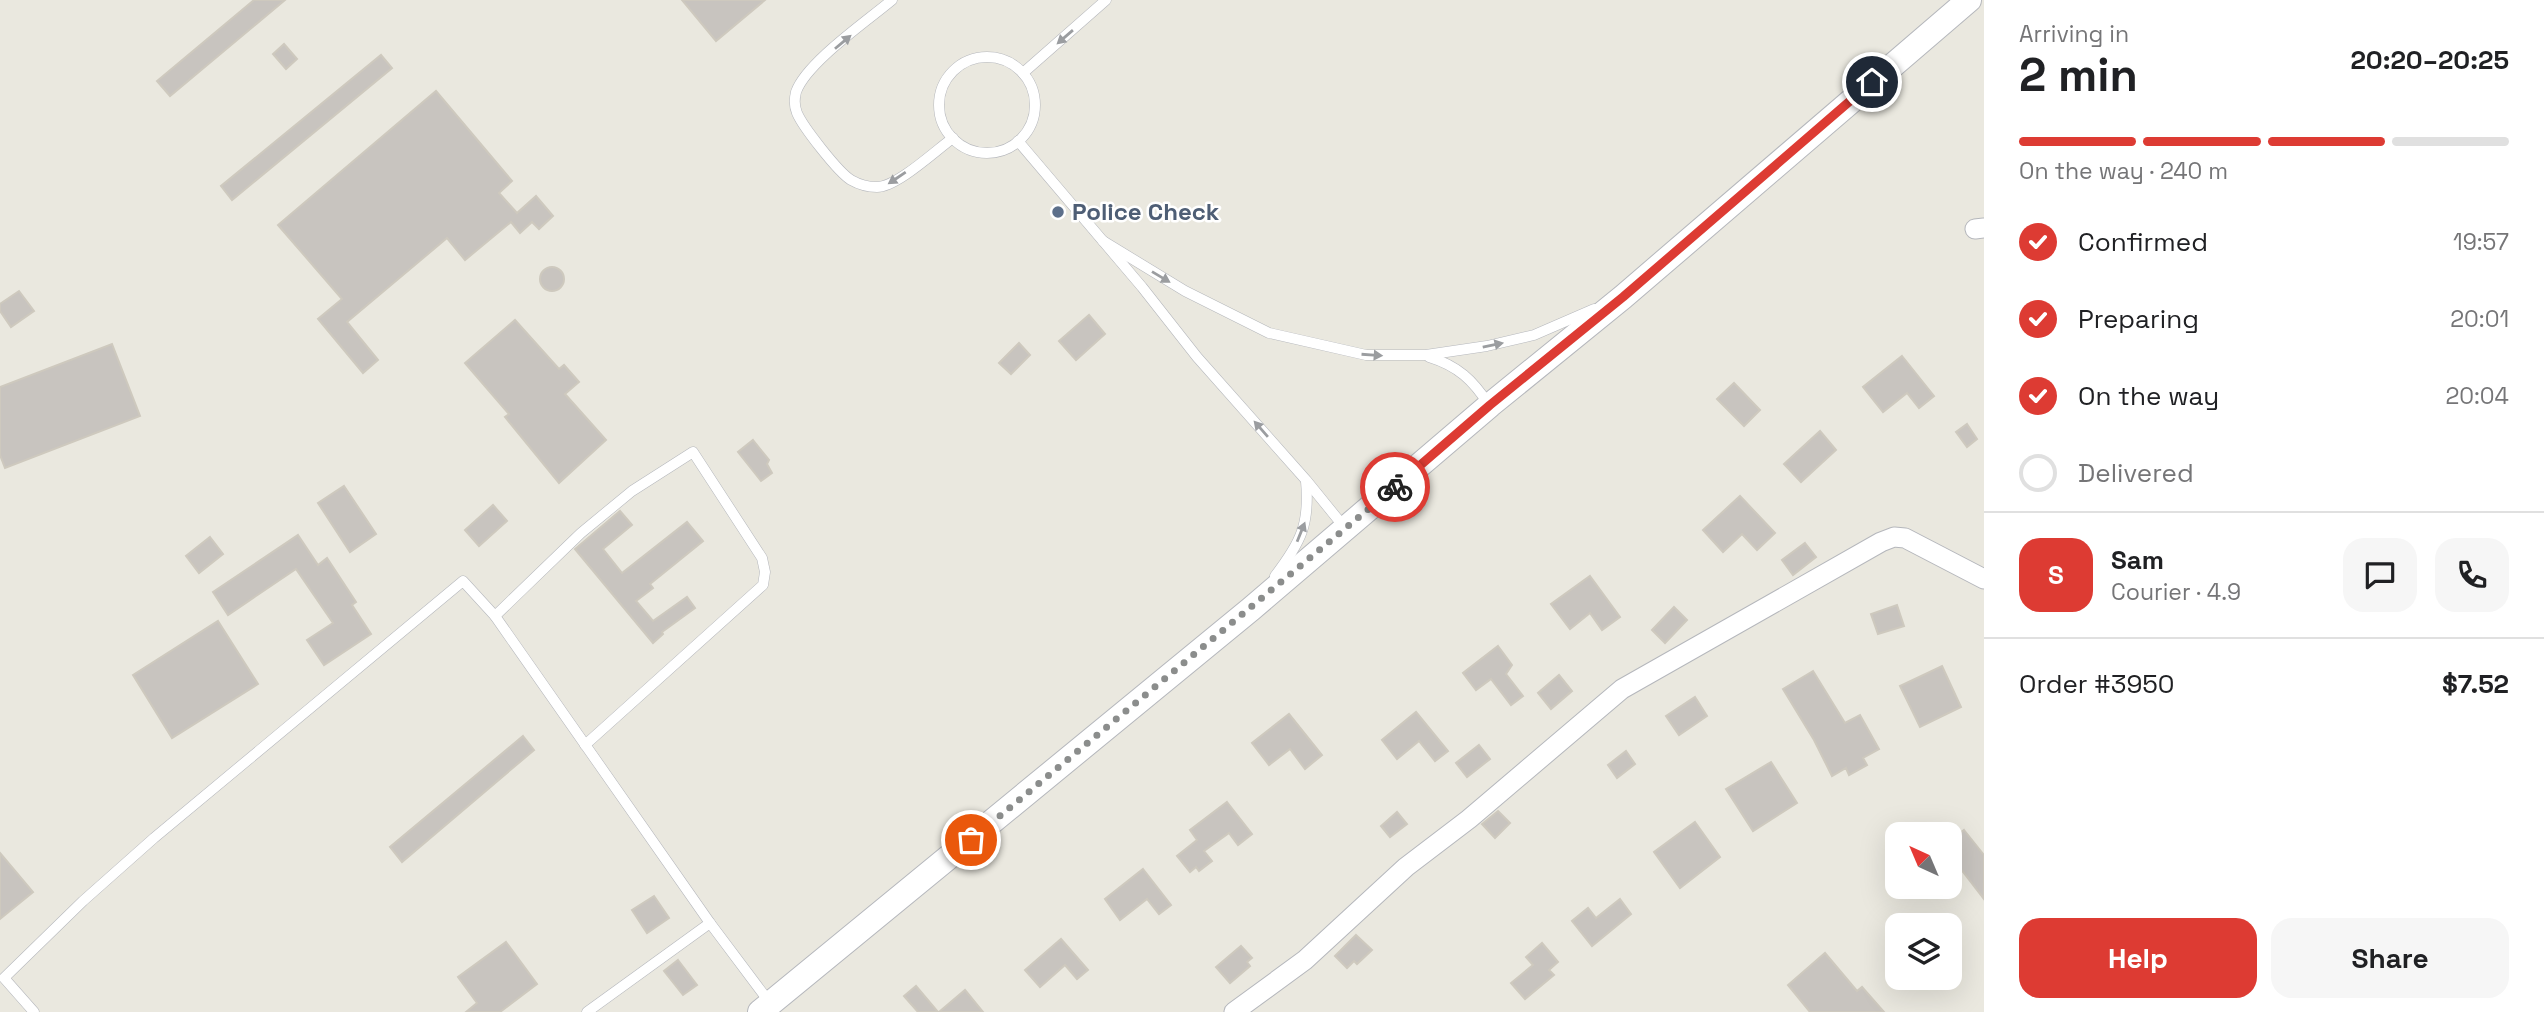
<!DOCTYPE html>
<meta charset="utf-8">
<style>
body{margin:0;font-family:"Space Grotesk",sans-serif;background:#f6f6f6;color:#202124;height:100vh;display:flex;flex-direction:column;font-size:26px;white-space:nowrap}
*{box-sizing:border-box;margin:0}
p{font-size:23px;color:#757577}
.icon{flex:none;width:38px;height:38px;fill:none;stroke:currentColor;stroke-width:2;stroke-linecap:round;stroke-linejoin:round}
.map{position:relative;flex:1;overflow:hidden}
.panel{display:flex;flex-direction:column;background:#fff;width:560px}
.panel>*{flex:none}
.needle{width:46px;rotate:316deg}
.controls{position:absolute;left:1885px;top:822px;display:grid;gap:14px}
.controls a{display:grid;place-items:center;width:77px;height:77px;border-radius:14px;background:#fff;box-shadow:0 7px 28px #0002;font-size:35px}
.pin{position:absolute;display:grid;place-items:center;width:60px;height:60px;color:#fff;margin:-30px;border:4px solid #fff;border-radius:50%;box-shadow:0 2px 7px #0007}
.courier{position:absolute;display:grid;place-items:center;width:70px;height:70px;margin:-35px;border:5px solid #dd3b33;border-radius:50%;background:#fff;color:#222;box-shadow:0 2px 9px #0007}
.summary em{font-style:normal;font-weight:700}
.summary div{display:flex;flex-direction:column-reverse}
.summary{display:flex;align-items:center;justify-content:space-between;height:119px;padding:0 35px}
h1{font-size:46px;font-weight:700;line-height:52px}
.bar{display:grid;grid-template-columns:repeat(4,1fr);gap:10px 7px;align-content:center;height:84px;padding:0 35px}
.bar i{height:9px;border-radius:5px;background:#e0e0e0}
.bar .current{background:#dd3b33}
.bar p{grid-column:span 4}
.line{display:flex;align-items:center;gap:18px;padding:0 35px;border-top:2px solid #e0e0e0}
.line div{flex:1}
.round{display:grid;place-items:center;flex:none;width:74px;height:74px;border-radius:21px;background:#f6f6f6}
ol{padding:0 35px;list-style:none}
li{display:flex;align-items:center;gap:21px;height:77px}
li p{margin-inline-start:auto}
li .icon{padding:7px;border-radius:50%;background:#dd3b33;color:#fff;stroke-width:4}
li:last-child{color:#757577}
li i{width:38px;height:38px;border:4px solid #e0e0e0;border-radius:50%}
.action{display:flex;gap:14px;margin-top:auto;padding:14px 35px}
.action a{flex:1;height:80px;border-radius:21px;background:#dd3b33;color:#fff;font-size:28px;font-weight:700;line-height:80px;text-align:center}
.action a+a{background:#f6f6f6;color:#202124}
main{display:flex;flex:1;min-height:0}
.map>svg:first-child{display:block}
</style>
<main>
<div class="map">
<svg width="1984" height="1012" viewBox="0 0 1984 1012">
<rect width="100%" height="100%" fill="#eae8df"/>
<!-- building -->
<g fill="#c8c4bf" stroke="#cec9be" stroke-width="2">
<path d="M254,0H285L170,96L157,81Z"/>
<path d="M682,0H765L716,41Z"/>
<path d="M284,44L297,59L286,69L273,54Z"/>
<path d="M381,55L392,68L232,200L221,186Z"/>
<path d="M436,91L512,181L499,193L517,213L536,196L553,216L539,229L532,222L520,233L511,222L465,260L447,238L347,322L378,360L363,373L318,319L342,299L278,225Z"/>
<circle cx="552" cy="279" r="12"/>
<path d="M19,291L34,311L11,327L0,311V304Z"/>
<path d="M1089,315L1105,334L1076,360L1059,341Z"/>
<path d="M515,320L559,369L564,365L579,382L565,394L606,440L559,483L505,417L509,414L465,363Z"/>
<path d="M1019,343L1030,355L1011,374L999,363Z"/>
<path d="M112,344L140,416L5,468L0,455V387Z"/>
<path d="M1902,356L1934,396L1919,408L1907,393L1883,412L1863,387Z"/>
<path d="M1734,383L1760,410L1744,426L1717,399Z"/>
<path d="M1967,424L1977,439L1967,447L1956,432Z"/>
<path d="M1820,431L1836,450L1801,482L1784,464Z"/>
<path d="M753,440L769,460L767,464L772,473L761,481L738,452Z"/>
<path d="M344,486L376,534L350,552L318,503Z"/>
<path d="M1740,496L1775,533L1757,550L1742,534L1723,552L1703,530Z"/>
<path d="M493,505L507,521L479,546L465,530Z"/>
<path d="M620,511L632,525L603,549L622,573L687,522L703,541L650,584L653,588L636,601L653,621L687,597L695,608L662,632L663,634L653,643L575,549Z"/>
<path d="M298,535L318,565L327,558L356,602L352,605L371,634L324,665L307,640L333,623L296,569L228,615L213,592Z"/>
<path d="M210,537L223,554L199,573L186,556Z"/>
<path d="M1805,543L1816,557L1793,575L1782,560Z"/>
<path d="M1590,576L1620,617L1602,630L1590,613L1570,629L1551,604Z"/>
<path d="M1897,605L1904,626L1878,634L1871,614Z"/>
<path d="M1674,607L1687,620L1665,643L1652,630Z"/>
<path d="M218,621L258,684L172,738L133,675Z"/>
<path d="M1498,646L1512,665L1506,674L1523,696L1511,705L1491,679L1476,690L1463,673Z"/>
<path d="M1942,666L1961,707L1920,727L1900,686Z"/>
<path d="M1813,671L1845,723L1860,715L1879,749L1863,758L1867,765L1849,775L1846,768L1832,776L1814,740L1783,689Z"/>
<path d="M1559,675L1572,691L1551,709L1538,693Z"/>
<path d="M1695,697L1707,716L1679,735L1666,716Z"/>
<path d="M1416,712L1448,751L1435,761L1419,741L1397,759L1382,740Z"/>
<path d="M1289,714L1322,755L1305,769L1290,749L1269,765L1252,743Z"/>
<path d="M523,736L534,750L402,862L390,847Z"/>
<path d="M1479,745L1490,759L1467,777L1456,763Z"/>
<path d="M1626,751L1635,764L1617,778L1608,765Z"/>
<path d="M1771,762L1797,803L1753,831L1726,789Z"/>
<path d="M1227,802L1252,834L1238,845L1229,833L1204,851L1212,861L1199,871L1196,867L1190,872L1177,856L1197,840L1190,830Z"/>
<path d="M1498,811L1510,823L1495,838L1482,824Z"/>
<path d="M1397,812L1407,824L1390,837L1381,826Z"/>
<path d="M1695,822L1720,857L1680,888L1654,852Z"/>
<path d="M1964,830L1984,855V899L1950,855V841Z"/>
<path d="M0,853L33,892L0,919Z"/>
<path d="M1143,869L1171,905L1159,914L1147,899L1120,920L1105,899Z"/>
<path d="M654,896L669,918L647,933L632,910Z"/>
<path d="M1620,899L1631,914L1592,946L1572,921L1588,908L1596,918Z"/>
<path d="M1356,935L1372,950L1357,964L1354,961L1347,968L1335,956Z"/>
<path d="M1061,939L1088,970L1077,979L1065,965L1040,987L1025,970Z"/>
<path d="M506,942L537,984L500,1012H466L477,1003L458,977Z"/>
<path d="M1542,943L1558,962L1549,970L1554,975L1525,999L1511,983L1533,965L1526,957Z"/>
<path d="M1241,946L1252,958L1247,962L1250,966L1230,983L1216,967Z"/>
<path d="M1825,953L1857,991L1862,987L1884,1012H1810L1788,985Z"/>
<path d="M678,960L697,985L683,995L664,971Z"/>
<path d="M916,986L938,1012H918L904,996Z"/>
<path d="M965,990L983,1012H939Z"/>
</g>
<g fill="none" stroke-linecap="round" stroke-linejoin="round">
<!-- service casing -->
<g stroke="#b5b7bc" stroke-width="11">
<g id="service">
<path d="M892,0C867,21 806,63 796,92C794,100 794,106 797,113C803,127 838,172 851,180C858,184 869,187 877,187C897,187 936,150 953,138"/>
<circle cx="987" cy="105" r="48"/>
<path d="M1023,73L1106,0"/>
<path d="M1018,141L1142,287L1197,357L1306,480L1345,528"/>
<path d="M1103,241L1185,291L1269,333L1366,355H1426L1487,346L1534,335L1594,309"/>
<path d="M1429,357C1458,366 1473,380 1489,405"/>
<path d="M1275,576C1301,542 1310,524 1306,481"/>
<path d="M495,616L710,923L770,1003"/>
<path d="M34,1012L4,978L83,901L154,838L463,581L495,616L581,533L632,491L693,452L762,558L765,572L763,585L585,745"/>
<path d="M587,1012L710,923"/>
</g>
</g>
<!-- minor casing -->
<g stroke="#b5b7bc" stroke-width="21">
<g id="minor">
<path d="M1975,229L1984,228"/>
<path d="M1234,1012L1305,960L1406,867L1469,819L1622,689L1881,542L1894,537L1905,538L1984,579"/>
</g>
</g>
<!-- tertiary casing -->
<g stroke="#b5b7bc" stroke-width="26">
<path id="tertiary" d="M760,1012L1251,609L1490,405L1623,297L1969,0"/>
</g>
<!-- service -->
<use href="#service" stroke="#fff" stroke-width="10"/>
<!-- minor -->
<use href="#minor" stroke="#fff" stroke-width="19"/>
<!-- tertiary -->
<use href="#tertiary" stroke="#fff" stroke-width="24"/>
</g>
<!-- one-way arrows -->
<defs><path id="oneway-solid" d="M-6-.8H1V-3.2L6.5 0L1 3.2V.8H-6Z" transform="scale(1.75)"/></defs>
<g fill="#9b9da0">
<use href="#oneway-solid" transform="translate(1065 37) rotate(139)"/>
<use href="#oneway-solid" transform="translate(843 42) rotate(-40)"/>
<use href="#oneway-solid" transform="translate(897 178) rotate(146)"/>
<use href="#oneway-solid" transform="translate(1161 277) rotate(31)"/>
<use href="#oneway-solid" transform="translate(1493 345) rotate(-12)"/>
<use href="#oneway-solid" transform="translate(1372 355) rotate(4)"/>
<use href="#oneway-solid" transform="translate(1261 429) rotate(-131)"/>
<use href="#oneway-solid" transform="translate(1301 532) rotate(-68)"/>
</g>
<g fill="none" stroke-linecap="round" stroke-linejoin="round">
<!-- done -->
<path stroke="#8b8d8c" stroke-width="7" stroke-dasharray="0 12.6" d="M971,840L1395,487"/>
<!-- route -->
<path stroke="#dd3b33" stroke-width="9" d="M1395,487L1490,405L1623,297L1872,82"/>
</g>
<!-- markers -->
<circle fill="#5c6f8a" stroke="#fff" stroke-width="2.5" cx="1058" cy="212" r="7"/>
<g text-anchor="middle" stroke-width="5" stroke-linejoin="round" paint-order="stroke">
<!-- service labels -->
<g font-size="24" font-weight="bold" fill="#4e5e75" stroke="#fff" text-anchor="start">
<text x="1072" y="220">Police Check</text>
</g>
</g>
</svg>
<div class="controls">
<a><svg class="needle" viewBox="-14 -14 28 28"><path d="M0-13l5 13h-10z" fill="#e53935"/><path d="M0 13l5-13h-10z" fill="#757577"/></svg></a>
<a><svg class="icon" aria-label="layers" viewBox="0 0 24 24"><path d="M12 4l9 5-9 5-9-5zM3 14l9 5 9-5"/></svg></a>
</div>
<div class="pin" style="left:971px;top:840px;background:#ea580c"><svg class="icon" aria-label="bag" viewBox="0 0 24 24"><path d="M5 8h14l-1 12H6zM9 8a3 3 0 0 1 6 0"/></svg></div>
<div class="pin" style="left:1872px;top:82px;background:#1f2937"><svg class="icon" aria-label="home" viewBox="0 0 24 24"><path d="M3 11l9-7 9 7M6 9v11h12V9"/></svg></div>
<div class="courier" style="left:1395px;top:487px"><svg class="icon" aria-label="bike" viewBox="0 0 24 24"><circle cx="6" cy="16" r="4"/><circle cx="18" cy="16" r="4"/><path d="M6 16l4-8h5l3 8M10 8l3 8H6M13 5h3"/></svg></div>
</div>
<section class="panel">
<div class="summary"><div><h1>2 min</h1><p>Arriving in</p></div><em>20:20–20:25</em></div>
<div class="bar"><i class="current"></i><i class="current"></i><i class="current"></i><i></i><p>On the way · 240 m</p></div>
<ol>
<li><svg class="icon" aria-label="check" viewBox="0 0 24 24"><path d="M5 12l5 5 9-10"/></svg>Confirmed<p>19:57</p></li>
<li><svg class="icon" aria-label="check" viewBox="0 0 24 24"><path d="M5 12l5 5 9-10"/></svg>Preparing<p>20:01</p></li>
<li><svg class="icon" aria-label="check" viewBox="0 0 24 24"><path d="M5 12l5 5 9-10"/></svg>On the way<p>20:04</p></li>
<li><i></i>Delivered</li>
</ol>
<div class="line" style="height:126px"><b class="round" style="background:#dd3b33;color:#fff">S</b><div><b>Sam</b><p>Courier · 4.9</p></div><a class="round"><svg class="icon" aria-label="chat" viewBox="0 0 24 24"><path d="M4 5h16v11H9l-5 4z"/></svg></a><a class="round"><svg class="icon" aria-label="phone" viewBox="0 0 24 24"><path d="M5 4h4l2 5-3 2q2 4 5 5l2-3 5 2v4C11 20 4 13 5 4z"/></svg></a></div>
<div class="line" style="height:91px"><div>Order #3950</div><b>$7.52</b></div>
<div class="action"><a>Help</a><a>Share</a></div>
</section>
</main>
